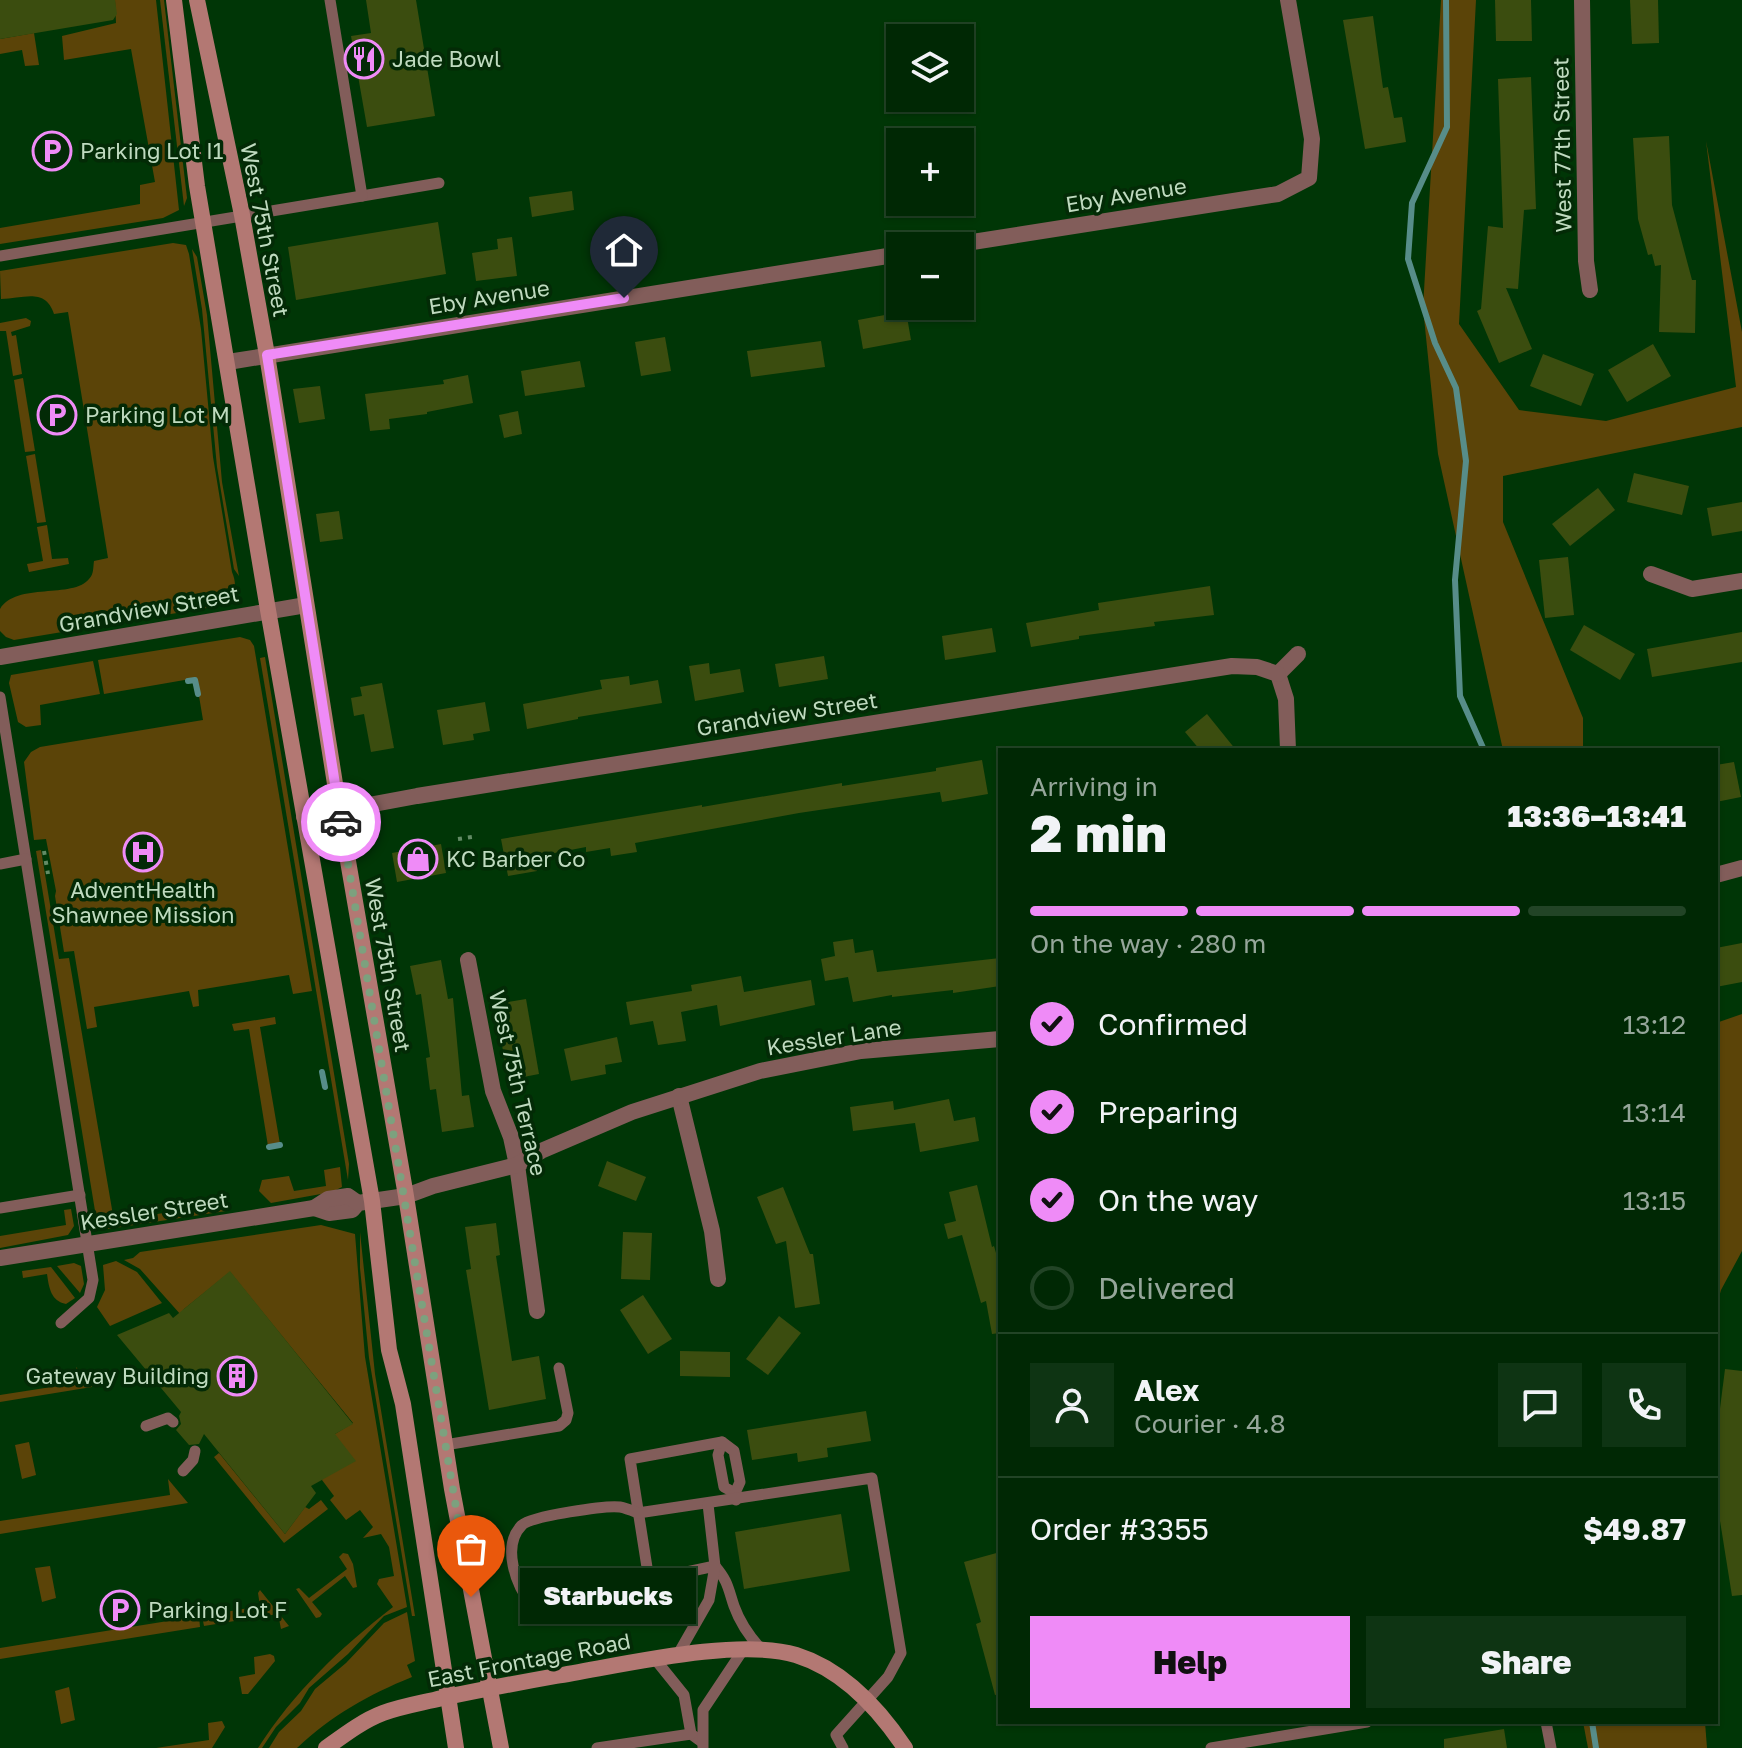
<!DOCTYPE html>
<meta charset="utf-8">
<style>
body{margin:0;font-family:"Golos Text",sans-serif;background:#0e3413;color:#f1f3f6;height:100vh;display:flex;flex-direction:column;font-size:30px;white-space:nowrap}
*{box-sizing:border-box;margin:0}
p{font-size:26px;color:#95a69a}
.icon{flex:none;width:44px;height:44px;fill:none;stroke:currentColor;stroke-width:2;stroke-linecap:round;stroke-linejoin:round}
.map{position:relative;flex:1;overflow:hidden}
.panel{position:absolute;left:998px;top:748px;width:720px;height:976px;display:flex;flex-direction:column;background:#002804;border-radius:0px;box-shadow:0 2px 6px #0004,0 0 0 2px #224426}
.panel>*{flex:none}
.controls{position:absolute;left:886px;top:24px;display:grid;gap:16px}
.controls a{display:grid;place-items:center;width:88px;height:88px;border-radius:0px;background:#002804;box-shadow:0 2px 6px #0004,0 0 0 2px #224426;font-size:40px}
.pin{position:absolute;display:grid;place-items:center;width:68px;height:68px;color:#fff;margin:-82px -34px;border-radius:50% 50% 50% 0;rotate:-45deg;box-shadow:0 0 8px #0007}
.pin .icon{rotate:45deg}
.courier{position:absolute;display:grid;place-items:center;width:80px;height:80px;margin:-40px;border:6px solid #ef8bf7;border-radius:50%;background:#fff;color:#222;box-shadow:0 2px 10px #0007}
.bubble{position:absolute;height:56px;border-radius:0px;background:#002804;box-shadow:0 2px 6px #0004,0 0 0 2px #224426;font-size:26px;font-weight:800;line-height:56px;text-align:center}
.summary em{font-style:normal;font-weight:800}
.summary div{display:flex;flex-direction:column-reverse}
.summary{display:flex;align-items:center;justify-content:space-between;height:136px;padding:0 32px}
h1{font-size:52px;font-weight:800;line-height:60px}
.bar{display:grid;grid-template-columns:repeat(4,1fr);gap:12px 8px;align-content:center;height:96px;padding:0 32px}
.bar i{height:10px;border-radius:6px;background:#224426}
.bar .on{background:#ef8bf7}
.bar p{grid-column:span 4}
.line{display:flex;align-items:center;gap:20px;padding:0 32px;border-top:2px solid #224426}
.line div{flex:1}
.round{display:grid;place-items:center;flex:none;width:84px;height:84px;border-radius:0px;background:#0e3413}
ol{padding:0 32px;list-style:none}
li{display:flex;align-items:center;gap:24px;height:88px}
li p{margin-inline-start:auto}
li .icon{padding:8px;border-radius:50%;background:#ef8bf7;color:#111;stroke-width:4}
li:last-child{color:#95a69a}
li i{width:44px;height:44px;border:4px solid #224426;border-radius:50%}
.cta{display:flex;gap:16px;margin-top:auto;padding:16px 32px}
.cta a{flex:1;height:92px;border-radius:0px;background:#ef8bf7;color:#111;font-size:32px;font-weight:800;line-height:92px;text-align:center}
.cta a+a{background:#0e3413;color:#f1f3f6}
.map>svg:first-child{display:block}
</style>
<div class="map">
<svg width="1742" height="1748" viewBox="0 0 1742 1748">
<rect width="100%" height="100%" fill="#003606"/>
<!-- green -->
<g fill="#5b4408">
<path d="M115,0H156L179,210L163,218L0,244V228L140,204V185L155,182L131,49L64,60L62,36L116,23Z"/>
<path d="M160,0H164L187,198L184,206Z"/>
<path d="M1441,0H1476L1459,324L1519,410L1606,421L1736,387L1706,141L1742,332V427L1503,476V522L1583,718V750H1503L1438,454L1423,308Z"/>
<path d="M34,33L39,65L25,66L22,50L0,54V39Z"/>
<path d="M173,243L186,245L189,254L201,329L213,457L232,572C240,591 231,600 213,607L14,640L6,637L0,631V609C16,582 73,599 89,579C94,574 93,567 94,561L108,558L68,312L54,314C45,287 23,299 1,299L0,271Z"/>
<path d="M192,249L197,257L207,315L222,482L239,576L234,569L217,467L202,309Z"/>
<path d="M26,318L31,321L30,326L11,332L12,336L16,335L22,374L13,376L6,331H0V323Z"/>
<path d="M23,378L35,451L25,452L14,380Z"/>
<path d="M35,454L46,522L37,523L26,456Z"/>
<path d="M47,525L52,559L68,558L69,564L29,572L27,564L43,561L37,527Z"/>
<path d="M240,637L250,640L254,646L312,991L293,994L289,975L198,990L199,1006L193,1007L189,991L94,1007L97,1027L87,1029L74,951L64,952L55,896L56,891L46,839L34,840L24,762L31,752L40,747L203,720L196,678L104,694L98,660Z"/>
<path d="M265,657L349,1164L348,1180L260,658Z"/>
<path d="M93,661L100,694L40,705L41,725L26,727L18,722L9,683L11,675Z"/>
<path d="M41,850L59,959L69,958L114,1221L225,1203L226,1211L108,1229L97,1223L36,851Z"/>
<path d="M1742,1014V1251L1721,1290L1716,1308V1023Z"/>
<path d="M275,1017L276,1024L260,1027L280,1144L268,1146L249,1029L234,1031L232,1024Z"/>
<path d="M340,1167L342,1187L332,1192L271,1203L259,1191L262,1180L289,1176L294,1191L326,1186L324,1170Z"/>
<path d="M71,1209L74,1226L68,1235L0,1248V1236L66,1225L64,1210Z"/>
<path d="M321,1225L355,1234L365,1357L407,1607L384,1616L348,1654L309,1688L300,1703L276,1727L262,1748H258C294,1692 340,1648 393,1607L377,1584L379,1579L394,1576L389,1547L381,1534L363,1538L373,1527L360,1510L346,1520L330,1500L334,1496L322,1480L335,1434L353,1423L230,1272L184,1309L181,1315L140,1269L124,1260L133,1258L140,1252Z"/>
<path d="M360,1232L375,1374L415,1616H412L369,1358L360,1268Z"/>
<path d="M116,1261L137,1272L162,1303L110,1326L97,1307L105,1290L103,1265Z"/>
<path d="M74,1263L81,1266L84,1284L80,1293L57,1266Z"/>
<path d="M51,1267L75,1298L66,1304C51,1301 49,1288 47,1274L23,1278L22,1271Z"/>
<path d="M76,1367L92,1387L0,1402V1395L77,1383Z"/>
<path d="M29,1442L36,1475L22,1479L15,1445Z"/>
<path d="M219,1453L285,1534L305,1507L309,1509L321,1500L328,1509L284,1543L214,1457Z"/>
<path d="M168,1479L188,1503L0,1534V1521L170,1495Z"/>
<path d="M343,1553L348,1554L353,1564L357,1587L353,1588L345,1576L312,1602L322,1614L320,1617L316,1618L296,1589L299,1588L309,1598L347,1569L339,1557Z"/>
<path d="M50,1566L56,1598L42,1602L35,1568Z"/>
<path d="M260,1590L289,1626L281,1629L278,1614L204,1626L202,1616L260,1606L258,1593Z"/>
<path d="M407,1612L415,1661L407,1665L412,1677C368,1695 332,1715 297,1748H269L279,1732L301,1711L315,1689L346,1663L384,1623Z"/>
<path d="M199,1616L200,1627L0,1659V1648Z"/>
<path d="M270,1654L274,1656L275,1661L248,1694H242L239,1677L255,1674L254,1657Z"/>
<path d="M69,1687L75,1720L61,1724L55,1691Z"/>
<path d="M222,1721L225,1727L212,1748H156L209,1740L208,1723Z"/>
<path d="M1583,1722H1705L1707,1748H1588Z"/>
</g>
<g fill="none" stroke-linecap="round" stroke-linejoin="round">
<!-- stream -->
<g stroke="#578d89" stroke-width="6">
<path d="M1446,0L1447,127L1412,203L1408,259L1435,343L1456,388L1466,461L1455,580L1460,696L1484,750"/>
<path d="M188,681L195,680L198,694"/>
<path d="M322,1072L325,1087"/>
<path d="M269,1147L280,1145"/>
<path d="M1592,1722L1596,1748"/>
</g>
</g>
<!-- building -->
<g fill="#3b4d0f">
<path d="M0,0H115L117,14L113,20L0,39Z"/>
<path d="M366,0H416L435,116L367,127L351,36L371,33Z"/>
<path d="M1495,0H1531L1532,41H1496Z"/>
<path d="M1630,0H1658L1659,43L1632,44Z"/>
<path d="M1373,16L1383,88L1388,87L1394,118L1402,117L1406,142L1365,149L1343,20Z"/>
<path d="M1531,77L1536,209L1524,210L1518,289L1506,288L1532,349L1499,363L1477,311L1481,309L1488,226L1503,228L1498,79Z"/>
<path d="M1669,136L1672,205L1692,280H1696L1695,333L1659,332L1661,265L1655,266L1652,254L1648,255L1638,219L1633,138Z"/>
<path d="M572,191L574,210L532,217L529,197Z"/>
<path d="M438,222L446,274L296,300L288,247Z"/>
<path d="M621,230L625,260L604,262L600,233Z"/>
<path d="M512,237L517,276L476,281L472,253L498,249L497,239Z"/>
<path d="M906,311L911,340L863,349L858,320Z"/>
<path d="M665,337L671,371L641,376L635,342Z"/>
<path d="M821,341L825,367L751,377L747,351Z"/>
<path d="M1653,344L1671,376L1627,402L1608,370Z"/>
<path d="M1543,354L1594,374L1581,406L1530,386Z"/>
<path d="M580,361L585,387L525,396L521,371Z"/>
<path d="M468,375L473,403L427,412V414L389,419L390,429L370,431L365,394L444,384L443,380Z"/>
<path d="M320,386L325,419L299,423L293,389Z"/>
<path d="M518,411L522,434L504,438L499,415Z"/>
<path d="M1634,473L1689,486L1682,515L1627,502Z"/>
<path d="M1598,488L1615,510L1570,546L1552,524Z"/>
<path d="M1742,502V531L1712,536L1707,508Z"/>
<path d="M339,511L343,539L320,542L316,514Z"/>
<path d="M1568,557L1574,615L1545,618L1539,560Z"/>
<path d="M1210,586L1214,615L1154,622L1155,626L1079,636V639L1031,647L1026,623L1099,610L1098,603Z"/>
<path d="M1584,625L1635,654L1620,680L1570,650Z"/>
<path d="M992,628L996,652L945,660L942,636Z"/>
<path d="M1742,632V662L1652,677L1647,649Z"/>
<path d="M824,656L828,679L779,687L775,664Z"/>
<path d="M709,663L710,674L740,669L744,692L695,701L689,666Z"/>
<path d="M629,676L630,685L658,680L662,703L578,717V719L527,729L523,704L602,689L600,680Z"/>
<path d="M382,683L394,748L371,752L364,714L354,716L351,698L362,696L360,687Z"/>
<path d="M485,702L490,731L473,734L474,740L443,745L437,710Z"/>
<path d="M1207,714L1236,750H1200L1185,732Z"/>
<path d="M982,760L988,794L942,802L940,792L799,813L635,843L637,852L611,856L610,848L586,852V847L534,857L537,871L508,876L501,839L702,805V807L842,783V786L936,771V768Z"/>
<path d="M1734,762L1741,797L1716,802V765Z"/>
<path d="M441,844L446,873L397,882L392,853Z"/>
<path d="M853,939L855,953L873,950L877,972L1000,958V986L953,993V990L892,997V995L853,1002L848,977L825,981L821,959L835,956L833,942Z"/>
<path d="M1742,943V982L1716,987V948Z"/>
<path d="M441,960L448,999L453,998L462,1096L469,1095L474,1127L442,1132L436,1089L430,1090L426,1058L430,1057L421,994L416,995L410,966Z"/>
<path d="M741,976L744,992L811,980L815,1005L720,1026L717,1005L681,1012L686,1041L658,1045L653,1021L630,1025L626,1002L692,991L691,985Z"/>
<path d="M526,999L539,1074L508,1080L495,1004Z"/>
<path d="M617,1037L622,1062L605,1065L606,1074L571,1081L564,1049Z"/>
<path d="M949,1099L954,1121L975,1117L979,1141L920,1152L915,1123L853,1131L850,1107L893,1101L894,1110Z"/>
<path d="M607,1161L646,1177L636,1201L598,1186Z"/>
<path d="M977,1185L992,1247L994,1246L1000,1267V1333L992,1334L986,1301L981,1303L962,1235L948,1239L944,1224L956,1221L949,1192Z"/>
<path d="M783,1187L810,1254H813L820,1304L795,1308L786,1241L776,1244L757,1197Z"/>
<path d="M496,1223L500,1255L496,1256L512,1361L539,1356L546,1399L489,1410L466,1270L471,1269L465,1227Z"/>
<path d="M623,1232L652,1233L650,1280L621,1279Z"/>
<path d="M230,1271L353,1424L335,1434L356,1461L311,1486L316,1493L285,1534L204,1434L199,1444L189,1445L176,1430L181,1424L179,1416L181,1412L117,1335L169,1313L173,1318Z"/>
<path d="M643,1295L672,1339L648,1354L620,1310Z"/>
<path d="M779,1316L801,1333L768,1375L746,1359Z"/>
<path d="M680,1351L730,1352V1377L680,1376Z"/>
<path d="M1725,1369L1742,1371V1595L1732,1596L1717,1502L1716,1479V1440Z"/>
<path d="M866,1411L871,1441L827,1448L828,1457L798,1462L797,1453L752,1460L747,1430Z"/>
<path d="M841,1514L850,1571L744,1589L735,1532Z"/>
<path d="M1000,1552V1694L995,1695L976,1624L981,1622L964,1562Z"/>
<path d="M1504,1729L1507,1748H1444V1739Z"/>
</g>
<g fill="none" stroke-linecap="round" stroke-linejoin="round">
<!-- path -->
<g stroke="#628b65" stroke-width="4" stroke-dasharray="4 6" stroke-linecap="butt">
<path d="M458,839L472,837"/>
<path d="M44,851L48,874"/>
</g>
<!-- lane -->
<g stroke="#825d5a" stroke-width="11">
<path d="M362,196L439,183"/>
<path d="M0,256L362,196L330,0"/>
<path d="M0,697L93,1280L89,1298L61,1323"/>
<path d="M0,864L26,859"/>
<path d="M0,1208L80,1195"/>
<path d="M146,1426L168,1418L173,1422"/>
<path d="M722,1442L718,1455L724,1487L735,1493"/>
<path d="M445,1445L559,1426L566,1420L568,1413L559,1368"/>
<path d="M183,1471L193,1460L195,1451"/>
<path d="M715,1566L649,1580L630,1459L722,1442L734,1451L740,1482L735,1493L736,1500"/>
<path d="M715,1566C728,1581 728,1588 734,1606C740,1623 749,1636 761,1649"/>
<path d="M649,1580L614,1599L597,1603L532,1605C516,1586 501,1546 522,1525C532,1516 607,1505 620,1507C626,1508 633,1511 638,1513L872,1478L901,1653L888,1677L836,1735L843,1748"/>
<path d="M677,1656L709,1600L715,1566L708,1504"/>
<path d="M655,1659L684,1695L691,1734L702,1742"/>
<path d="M1546,1722L1551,1748"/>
<path d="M597,1748L691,1734"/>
<path d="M703,1748V1710L743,1650"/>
<path d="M1211,1748L1367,1722"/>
</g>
<!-- street -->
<g stroke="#825d5a" stroke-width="16">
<path d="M1582,0L1586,261L1590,290"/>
<path d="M947,246L1278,194L1309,178L1312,139L1288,0"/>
<path d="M228,362L900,254"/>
<path d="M1651,574L1692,589L1742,581"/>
<path d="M0,657L306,605"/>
<path d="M1278,674L1286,699L1288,750"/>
<path d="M1278,674L1298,654"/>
<path d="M304,817L417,796L1232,666L1257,667L1278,674"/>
<path d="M1716,875L1742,868"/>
<path d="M468,960L493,1091L511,1137L517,1165L537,1311"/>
<path d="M679,1096L712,1231L718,1279"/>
<path d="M314,1208L329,1213L352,1210L358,1203L406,1196L433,1186L517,1165L541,1151L632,1112L760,1071L861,1051L1000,1039"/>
<path d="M0,1258L314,1208L328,1199L348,1196L358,1203"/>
</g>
<!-- secondary -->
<g stroke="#b37873" stroke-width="16">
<path d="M174,0L197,186L268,610L372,1201L389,1350L403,1404L456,1748"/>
<path d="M197,0L242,215L267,355L339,809L406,1196L452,1489L501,1748"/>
<path d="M326,1748C344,1735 362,1721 383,1713C402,1706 422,1703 442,1698C480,1690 517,1683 556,1676C619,1666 736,1637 796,1655C844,1670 879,1709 905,1748"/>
</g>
</g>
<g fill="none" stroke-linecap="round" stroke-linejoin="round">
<!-- done -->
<path stroke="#7ca17e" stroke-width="8" stroke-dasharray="0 14.4" d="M341,822L471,1597"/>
<!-- route -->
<path stroke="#ef8bf7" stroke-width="10" d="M341,822L267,355L624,298"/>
</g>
<!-- icons -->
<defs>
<g id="restaurant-ring" transform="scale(2)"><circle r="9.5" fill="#032a06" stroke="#ef8bf7" stroke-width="1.5"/><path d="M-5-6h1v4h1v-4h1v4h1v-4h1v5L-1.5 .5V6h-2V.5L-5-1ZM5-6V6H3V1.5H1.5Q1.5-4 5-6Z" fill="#ef8bf7"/></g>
<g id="parking-ring" transform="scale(2)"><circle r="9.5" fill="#032a06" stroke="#ef8bf7" stroke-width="1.5"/><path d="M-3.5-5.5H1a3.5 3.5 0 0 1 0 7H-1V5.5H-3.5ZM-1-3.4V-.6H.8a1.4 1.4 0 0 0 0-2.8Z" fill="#ef8bf7"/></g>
<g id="hospital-ring" transform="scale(2)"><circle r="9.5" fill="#032a06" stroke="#ef8bf7" stroke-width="1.5"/><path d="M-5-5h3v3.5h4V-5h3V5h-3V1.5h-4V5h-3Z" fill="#ef8bf7"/></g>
<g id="shop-ring" transform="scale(2)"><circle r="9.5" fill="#032a06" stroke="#ef8bf7" stroke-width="1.5"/><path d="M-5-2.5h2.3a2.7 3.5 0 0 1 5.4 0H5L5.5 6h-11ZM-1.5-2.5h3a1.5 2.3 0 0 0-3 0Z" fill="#ef8bf7"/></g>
<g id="building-ring" transform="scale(2)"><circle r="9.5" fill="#032a06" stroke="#ef8bf7" stroke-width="1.5"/><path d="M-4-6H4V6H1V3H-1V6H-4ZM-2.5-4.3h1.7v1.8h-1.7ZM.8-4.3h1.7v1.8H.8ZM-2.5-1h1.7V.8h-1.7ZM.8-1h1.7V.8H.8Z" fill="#ef8bf7"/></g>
</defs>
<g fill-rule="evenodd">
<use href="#restaurant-ring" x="364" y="59"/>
<use href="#parking-ring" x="52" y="151"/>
<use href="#parking-ring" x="57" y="415"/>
<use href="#hospital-ring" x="143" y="852"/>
<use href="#shop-ring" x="418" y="859"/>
<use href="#building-ring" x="237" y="1376"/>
<use href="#parking-ring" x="120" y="1610"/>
</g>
<g text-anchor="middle" stroke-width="7" stroke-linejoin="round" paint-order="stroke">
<!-- poi labels -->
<g font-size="22" fill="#bfdabf" stroke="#032a06" text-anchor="start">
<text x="392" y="67">Jade Bowl</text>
<text x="80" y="159">Parking Lot I1</text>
<text x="85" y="423">Parking Lot M</text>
<text x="446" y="867">KC Barber Co</text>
<text x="143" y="898" text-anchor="middle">AdventHealth<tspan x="143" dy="25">Shawnee Mission</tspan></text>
<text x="209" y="1384" text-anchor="end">Gateway Building</text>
<text x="148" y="1618">Parking Lot F</text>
</g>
<!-- street labels -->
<g font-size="22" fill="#bfdabf" stroke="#032a06">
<text transform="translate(1562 145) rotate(-91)" y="8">West 77th Street</text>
<text transform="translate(1126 195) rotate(-9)" y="8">Eby Avenue</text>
<text transform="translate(265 230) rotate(79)" y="8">West 75th Street</text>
<text transform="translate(489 297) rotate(-9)" y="8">Eby Avenue</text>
<text transform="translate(149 609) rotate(-10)" y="8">Grandview Street</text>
<text transform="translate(787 714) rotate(-9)" y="8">Grandview Street</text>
<text transform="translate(388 965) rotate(80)" y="8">West 75th Street</text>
<text transform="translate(834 1037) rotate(-9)" y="8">Kessler Lane</text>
<text transform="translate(518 1083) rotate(77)" y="8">West 75th Terrace</text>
<text transform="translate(154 1211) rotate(-9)" y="8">Kessler Street</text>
<text transform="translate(529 1660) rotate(-11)" y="8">East Frontage Road</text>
</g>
</g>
</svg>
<div class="controls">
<a><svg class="icon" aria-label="layers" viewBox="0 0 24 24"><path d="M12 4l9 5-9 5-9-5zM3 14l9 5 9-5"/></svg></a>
<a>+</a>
<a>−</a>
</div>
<div class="pin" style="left:471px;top:1597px;background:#ea580c"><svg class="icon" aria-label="bag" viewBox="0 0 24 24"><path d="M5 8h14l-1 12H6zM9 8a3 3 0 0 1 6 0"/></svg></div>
<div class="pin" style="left:624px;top:298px;background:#1f2937"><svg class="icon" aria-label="home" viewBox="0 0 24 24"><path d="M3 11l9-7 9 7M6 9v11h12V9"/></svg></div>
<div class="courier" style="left:341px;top:822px"><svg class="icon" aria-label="car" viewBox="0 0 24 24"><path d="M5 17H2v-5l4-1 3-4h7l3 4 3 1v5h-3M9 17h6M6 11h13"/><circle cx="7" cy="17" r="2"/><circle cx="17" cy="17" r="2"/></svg></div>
<div class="bubble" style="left:520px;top:1568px;width:176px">Starbucks</div>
<section class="panel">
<div class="summary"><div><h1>2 min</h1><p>Arriving in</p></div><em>13:36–13:41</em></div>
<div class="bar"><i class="on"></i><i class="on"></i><i class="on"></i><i></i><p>On the way · 280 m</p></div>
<ol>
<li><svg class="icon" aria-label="check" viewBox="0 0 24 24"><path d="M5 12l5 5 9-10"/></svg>Confirmed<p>13:12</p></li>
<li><svg class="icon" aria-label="check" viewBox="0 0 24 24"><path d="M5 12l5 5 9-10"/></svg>Preparing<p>13:14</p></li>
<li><svg class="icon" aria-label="check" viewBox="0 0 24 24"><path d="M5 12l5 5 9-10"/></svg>On the way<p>13:15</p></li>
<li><i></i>Delivered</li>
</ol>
<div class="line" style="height:144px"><a class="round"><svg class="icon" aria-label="person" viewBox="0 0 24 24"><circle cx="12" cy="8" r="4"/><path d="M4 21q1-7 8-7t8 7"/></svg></a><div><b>Alex</b><p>Courier · 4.8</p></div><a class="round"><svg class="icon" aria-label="chat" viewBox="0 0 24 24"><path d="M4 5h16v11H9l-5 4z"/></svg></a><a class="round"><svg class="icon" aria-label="phone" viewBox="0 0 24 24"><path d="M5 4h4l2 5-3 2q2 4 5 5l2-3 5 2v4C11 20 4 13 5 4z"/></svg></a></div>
<div class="line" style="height:104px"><div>Order #3355</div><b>$49.87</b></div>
<div class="cta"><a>Help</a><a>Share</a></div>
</section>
</div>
